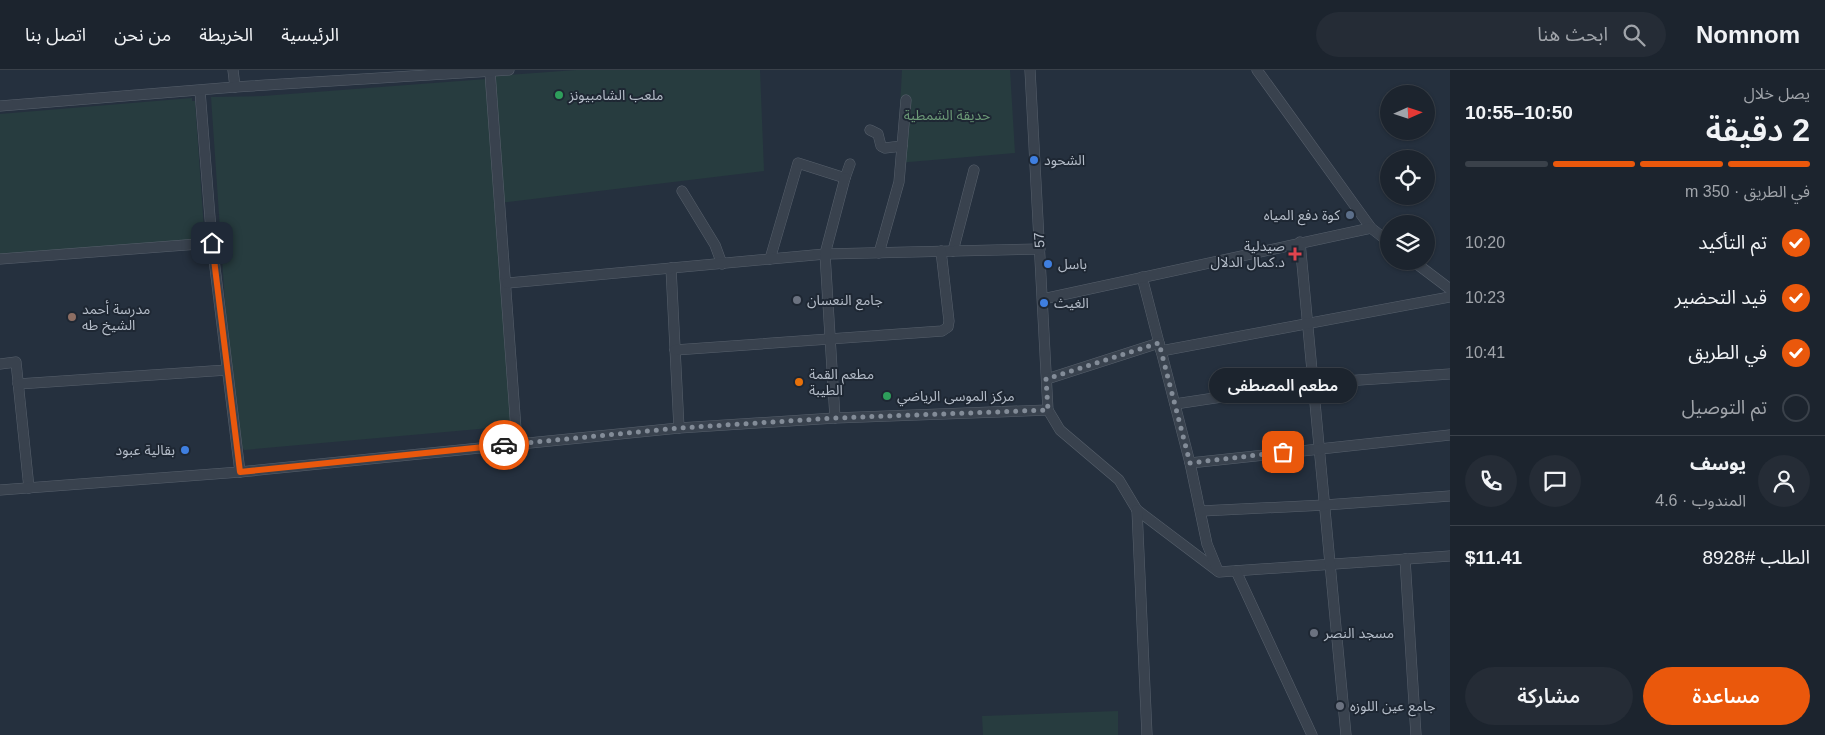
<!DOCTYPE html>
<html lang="ar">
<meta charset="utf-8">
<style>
body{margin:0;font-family:Helvetica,"Noto Sans Arabic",sans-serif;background:#252c36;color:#f1f3f6;direction:rtl;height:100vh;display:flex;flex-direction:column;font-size:19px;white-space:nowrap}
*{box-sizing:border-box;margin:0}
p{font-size:16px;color:#a0a4aa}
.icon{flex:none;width:28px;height:28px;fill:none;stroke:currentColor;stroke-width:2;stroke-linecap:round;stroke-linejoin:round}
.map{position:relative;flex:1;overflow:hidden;direction:ltr}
.side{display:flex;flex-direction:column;background:#1c242e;width:375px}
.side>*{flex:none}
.needle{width:32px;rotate:87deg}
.buttons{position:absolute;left:1380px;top:15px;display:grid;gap:10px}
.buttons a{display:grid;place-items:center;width:55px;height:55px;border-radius:50%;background:#1c242e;box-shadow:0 1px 4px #0004,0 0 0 1px #3a414a;font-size:25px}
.pin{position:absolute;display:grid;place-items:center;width:42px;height:42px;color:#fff;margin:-21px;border-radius:10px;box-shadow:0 2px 8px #0006}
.courier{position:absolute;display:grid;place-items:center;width:50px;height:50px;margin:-25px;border:4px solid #ea580c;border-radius:50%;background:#fff;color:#222;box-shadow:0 1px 6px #0007}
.bubble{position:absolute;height:35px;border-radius:18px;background:#1c242e;box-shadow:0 1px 4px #0004,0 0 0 1px #3a414a;font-size:16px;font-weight:600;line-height:35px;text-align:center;direction:rtl}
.summary em{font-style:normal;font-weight:600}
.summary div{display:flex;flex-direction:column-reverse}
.summary{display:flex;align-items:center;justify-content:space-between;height:85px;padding:0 15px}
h1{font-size:32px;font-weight:600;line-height:38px}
.bar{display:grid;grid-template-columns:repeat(4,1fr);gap:8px 5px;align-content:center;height:60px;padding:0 15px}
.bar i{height:6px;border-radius:4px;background:#3a414a}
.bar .selected{background:#ea580c}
.bar p{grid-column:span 4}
.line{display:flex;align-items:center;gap:12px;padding:0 15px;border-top:1px solid #3a414a}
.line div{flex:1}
.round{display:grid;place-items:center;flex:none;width:52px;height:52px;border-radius:26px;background:#252c36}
ol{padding:0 15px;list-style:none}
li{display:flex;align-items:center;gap:15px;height:55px}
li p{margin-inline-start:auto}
li .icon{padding:5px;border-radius:50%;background:#ea580c;color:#fff;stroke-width:4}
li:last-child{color:#a0a4aa}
li i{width:28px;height:28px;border:2px solid #3a414a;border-radius:50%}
.action{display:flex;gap:10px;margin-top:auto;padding:10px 15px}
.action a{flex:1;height:58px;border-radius:30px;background:#ea580c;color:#fff;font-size:20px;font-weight:600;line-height:58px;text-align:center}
.action a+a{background:#252c36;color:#f1f3f6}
header{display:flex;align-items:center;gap:30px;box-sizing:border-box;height:70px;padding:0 25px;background:#1c242e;border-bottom:1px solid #3a414a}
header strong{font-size:24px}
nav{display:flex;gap:28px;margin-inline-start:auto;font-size:18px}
.search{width:350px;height:45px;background:#252c36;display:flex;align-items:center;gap:12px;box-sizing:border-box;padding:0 18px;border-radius:28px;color:#a0a4aa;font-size:19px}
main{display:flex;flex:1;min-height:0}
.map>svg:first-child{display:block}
</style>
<header>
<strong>Nomnom</strong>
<div class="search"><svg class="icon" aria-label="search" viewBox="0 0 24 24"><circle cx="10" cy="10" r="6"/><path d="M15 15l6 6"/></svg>ابحث هنا</div>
<nav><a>الرئيسية</a><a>الخريطة</a><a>من نحن</a><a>اتصل بنا</a></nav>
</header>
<main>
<section class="side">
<div class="summary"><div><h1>2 دقيقة</h1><p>يصل خلال</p></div><em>10:50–10:55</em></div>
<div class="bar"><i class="selected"></i><i class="selected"></i><i class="selected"></i><i></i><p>في الطريق · 350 m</p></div>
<ol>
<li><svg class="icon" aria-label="check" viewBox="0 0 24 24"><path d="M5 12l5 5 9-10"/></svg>تم التأكيد<p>10:20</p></li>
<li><svg class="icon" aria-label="check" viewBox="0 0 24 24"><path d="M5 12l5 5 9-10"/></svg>قيد التحضير<p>10:23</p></li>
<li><svg class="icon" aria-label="check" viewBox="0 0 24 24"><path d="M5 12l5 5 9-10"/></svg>في الطريق<p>10:41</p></li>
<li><i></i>تم التوصيل</li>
</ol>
<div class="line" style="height:90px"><a class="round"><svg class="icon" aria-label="person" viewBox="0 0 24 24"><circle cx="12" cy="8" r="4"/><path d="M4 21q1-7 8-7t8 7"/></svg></a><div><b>يوسف</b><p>المندوب · 4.6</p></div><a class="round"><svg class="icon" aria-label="chat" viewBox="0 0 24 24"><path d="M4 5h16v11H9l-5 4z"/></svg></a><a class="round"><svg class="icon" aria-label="phone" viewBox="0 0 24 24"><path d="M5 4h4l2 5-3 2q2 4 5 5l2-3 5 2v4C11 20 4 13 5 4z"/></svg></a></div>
<div class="line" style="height:65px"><div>الطلب #8928</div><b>$11.41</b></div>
<div class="action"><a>مساعدة</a><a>مشاركة</a></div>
</section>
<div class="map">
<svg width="1450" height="665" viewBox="0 0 1450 665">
<rect width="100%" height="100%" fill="#25303e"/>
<!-- green -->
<g fill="#273c3f">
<path d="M576,0H760L764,101L500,133L495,6Z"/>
<path d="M902,0H1010L1015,83L897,93Z"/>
<path d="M486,9L514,356L244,380L243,378L235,379L211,27L263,26Z"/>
<path d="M192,28V31H195L205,174L0,187V44Z"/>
<path d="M1118,641V665H983L982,646Z"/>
</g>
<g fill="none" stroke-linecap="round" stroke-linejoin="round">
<!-- street casing -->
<g stroke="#57606c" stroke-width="11">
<g id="street">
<path d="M233,0L235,17"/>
<path d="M1030,0L1048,340L1060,360L1119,410L1137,440L1219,502L1450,486"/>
<path d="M1257,0L1371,158L1389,172"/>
<path d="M490,2L517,373"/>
<path d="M200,21L212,173L240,402"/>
<path d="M0,36L235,17L509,0"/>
<path d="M870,60L878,64L881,76L885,78L902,76"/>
<path d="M682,121L715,175L722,194"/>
<path d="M1300,172L1346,665"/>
<path d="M953,181L974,100"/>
<path d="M879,183L899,112L906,30"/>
<path d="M0,189L212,173"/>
<path d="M770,189L798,93L845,108L850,94"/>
<path d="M1413,191L1450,219"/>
<path d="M671,198L679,358"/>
<path d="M1142,207L1190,393L1207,474L1218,501"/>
<path d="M507,213L825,184L1040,179"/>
<path d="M1043,229L1371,158"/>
<path d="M675,280L942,261L948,257L949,251L941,181"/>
<path d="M1161,281L1450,227"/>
<path d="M0,294L16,292L29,418"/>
<path d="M1047,309L1159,273"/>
<path d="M18,314L227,300"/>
<path d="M1175,334L1314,313L1450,304"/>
<path d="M835,348L825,184L845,108"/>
<path d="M1190,393L1450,365"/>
<path d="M0,420L240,402L679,358L835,348L1048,340"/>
<path d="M1137,440L1147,665"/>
<path d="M1201,441L1325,435L1450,426"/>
<path d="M1405,489L1416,665"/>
<path d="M1236,501L1312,665"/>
</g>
</g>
<!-- street -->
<use href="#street" stroke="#39424e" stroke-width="10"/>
</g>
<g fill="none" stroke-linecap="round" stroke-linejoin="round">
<!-- done -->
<path stroke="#838c98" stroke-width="5" stroke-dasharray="0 9" d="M504,375L679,358L835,348L1048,340L1046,309L1159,273L1190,393L1283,382"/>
<!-- route -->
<path stroke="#ea580c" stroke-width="6" d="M212,173L240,402L504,375"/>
</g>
<!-- markers -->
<g fill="#2e9e5b" stroke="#1e2733" stroke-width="2">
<circle cx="559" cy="25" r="5"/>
<circle cx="887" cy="326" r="5"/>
</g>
<g fill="#3f7fe0" stroke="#1e2733" stroke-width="2">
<circle cx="1034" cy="90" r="5"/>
<circle cx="1048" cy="194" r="5"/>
<circle cx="1044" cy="233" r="5"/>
<circle cx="185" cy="380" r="5"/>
</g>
<circle fill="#5c6f8a" stroke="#1e2733" stroke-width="2" cx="1350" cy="145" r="5"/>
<path fill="#e0444e" stroke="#1e2733" stroke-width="2" d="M1292.5 176.5h5v5h5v5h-5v5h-5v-5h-5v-5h5z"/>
<g fill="#6b7280" stroke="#1e2733" stroke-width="2">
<circle cx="797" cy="230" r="5"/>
<circle cx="1314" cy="563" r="5"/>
<circle cx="1340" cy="636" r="5"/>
</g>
<circle fill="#8d6e63" stroke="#1e2733" stroke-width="2" cx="72" cy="247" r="5"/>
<circle fill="#e8710a" stroke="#1e2733" stroke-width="2" cx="799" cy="312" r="5"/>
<g text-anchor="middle" stroke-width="4" stroke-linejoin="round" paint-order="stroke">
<!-- poi labels -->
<g font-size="14" fill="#b5bdc9" stroke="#1e2733" text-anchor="start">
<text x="569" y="30">ملعب الشامبيونز</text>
<text x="1044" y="95">الشحود</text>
<text x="1340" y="150" text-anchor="end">كوة دفع المياه</text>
<text x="1285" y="181" text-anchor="end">صيدلية<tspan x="1285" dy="16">د.كمال الدلال</tspan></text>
<text x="1058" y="199">باسل</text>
<text x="807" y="235">جامع النعسان</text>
<text x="1054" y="238">الغيث</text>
<text x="82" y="244">مدرسة أحمد<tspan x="82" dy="16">الشيخ طه</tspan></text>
<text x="809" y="309">مطعم القمة<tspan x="809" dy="16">الطيبة</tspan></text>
<text x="897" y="331">مركز الموسى الرياضي</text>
<text x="175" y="385" text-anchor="end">بقالية عبود</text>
<text x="1324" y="568">مسجد النصر</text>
<text x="1350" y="641">جامع عين اللوزه</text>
</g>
<!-- park labels -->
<g font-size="14" fill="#6c9a77" stroke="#1e2733">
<text x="947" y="50">حديقة الشمطية</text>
</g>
<!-- street labels -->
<g font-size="14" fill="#b5bdc9" stroke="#1e2733">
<text transform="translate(1039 170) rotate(-94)" y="5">57</text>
</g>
</g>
</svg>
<div class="buttons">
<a><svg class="needle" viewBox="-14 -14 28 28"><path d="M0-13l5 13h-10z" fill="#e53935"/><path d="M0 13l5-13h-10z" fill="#a0a4aa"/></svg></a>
<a><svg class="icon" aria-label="locate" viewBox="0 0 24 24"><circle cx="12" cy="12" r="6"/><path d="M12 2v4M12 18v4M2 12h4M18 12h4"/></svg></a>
<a><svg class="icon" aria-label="layers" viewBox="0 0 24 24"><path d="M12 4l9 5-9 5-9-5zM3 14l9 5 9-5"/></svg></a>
</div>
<div class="pin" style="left:1283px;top:382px;background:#ea580c"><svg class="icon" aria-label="bag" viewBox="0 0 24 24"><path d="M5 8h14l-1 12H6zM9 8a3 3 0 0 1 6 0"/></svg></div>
<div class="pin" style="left:212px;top:173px;background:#1f2937"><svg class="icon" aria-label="home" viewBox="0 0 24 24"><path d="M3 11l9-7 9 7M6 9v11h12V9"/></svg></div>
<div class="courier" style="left:504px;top:375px"><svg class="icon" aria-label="car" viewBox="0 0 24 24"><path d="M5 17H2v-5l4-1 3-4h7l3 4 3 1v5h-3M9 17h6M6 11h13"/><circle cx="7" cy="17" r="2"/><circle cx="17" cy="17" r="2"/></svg></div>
<div class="bubble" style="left:1209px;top:298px;width:148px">مطعم المصطفى</div>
</div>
</main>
